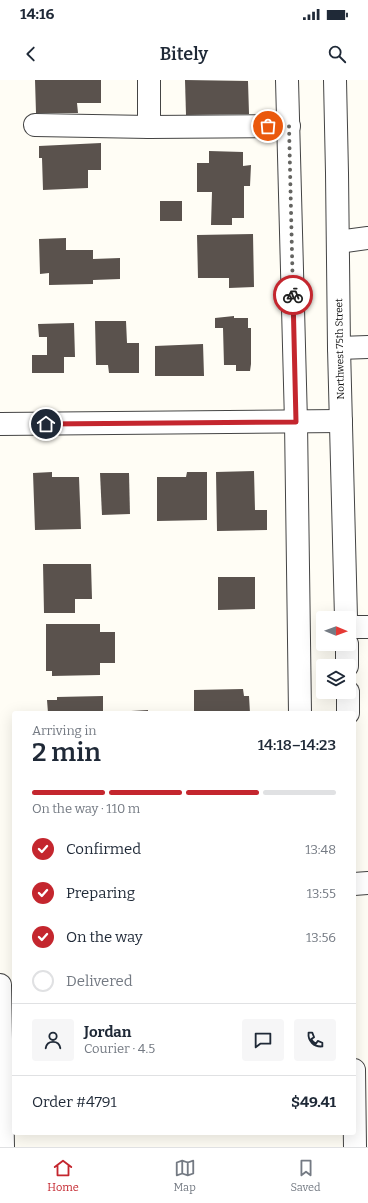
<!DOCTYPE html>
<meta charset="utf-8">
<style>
body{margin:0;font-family:Bitter,serif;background:#f6f6f7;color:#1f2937;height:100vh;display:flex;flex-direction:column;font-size:15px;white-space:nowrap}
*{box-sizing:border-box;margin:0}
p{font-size:13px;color:#747a83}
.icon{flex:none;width:22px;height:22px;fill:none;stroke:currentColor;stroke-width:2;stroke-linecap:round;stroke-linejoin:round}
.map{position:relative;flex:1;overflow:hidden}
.drawer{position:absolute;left:12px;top:631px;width:344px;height:424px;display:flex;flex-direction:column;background:#fff;border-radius:4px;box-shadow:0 4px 16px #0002}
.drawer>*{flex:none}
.needle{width:26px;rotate:91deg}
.tools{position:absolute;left:316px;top:531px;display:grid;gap:8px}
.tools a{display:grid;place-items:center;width:40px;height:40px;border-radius:4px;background:#fff;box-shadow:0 4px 16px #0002;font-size:20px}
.pin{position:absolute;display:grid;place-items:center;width:34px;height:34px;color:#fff;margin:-17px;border:2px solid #fff;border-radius:50%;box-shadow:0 1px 4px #0007}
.courier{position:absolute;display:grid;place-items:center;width:40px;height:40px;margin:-20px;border:3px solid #c4262e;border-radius:50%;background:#fff;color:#222;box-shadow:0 1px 5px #0007}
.head em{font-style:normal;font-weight:600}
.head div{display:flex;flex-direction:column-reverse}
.head{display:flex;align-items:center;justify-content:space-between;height:68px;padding:0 20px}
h1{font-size:26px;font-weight:600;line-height:30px}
.bar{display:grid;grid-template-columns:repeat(4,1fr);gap:6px 4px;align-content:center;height:48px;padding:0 20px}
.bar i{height:5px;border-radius:3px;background:#e0e1e3}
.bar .active{background:#c4262e}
.bar p{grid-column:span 4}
.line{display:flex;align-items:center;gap:10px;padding:0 20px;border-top:1px solid #e0e1e3}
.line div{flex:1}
.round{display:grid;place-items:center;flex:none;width:42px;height:42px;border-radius:4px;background:#f6f6f7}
ol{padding:0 20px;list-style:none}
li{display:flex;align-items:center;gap:12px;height:44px}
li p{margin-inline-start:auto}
li .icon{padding:4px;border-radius:50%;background:#c4262e;color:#fff;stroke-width:4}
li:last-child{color:#747a83}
li i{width:22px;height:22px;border:2px solid #e0e1e3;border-radius:50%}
.status{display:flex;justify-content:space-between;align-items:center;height:28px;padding:0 20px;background:#fff;direction:ltr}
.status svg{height:11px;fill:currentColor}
header{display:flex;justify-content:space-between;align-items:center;height:52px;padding:0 20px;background:#fff;font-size:18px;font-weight:600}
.dock{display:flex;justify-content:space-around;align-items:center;height:56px;border-top:1px solid #e0e1e3;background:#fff;font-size:11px;color:#747a83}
.dock a{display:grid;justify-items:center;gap:2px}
.dock .active{color:#c4262e}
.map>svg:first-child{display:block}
</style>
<div class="status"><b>14:16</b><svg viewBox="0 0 49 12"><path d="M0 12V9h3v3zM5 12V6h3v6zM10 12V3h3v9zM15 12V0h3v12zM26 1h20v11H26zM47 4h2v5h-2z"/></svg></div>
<header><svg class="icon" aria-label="back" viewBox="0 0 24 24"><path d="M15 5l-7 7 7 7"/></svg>Bitely<svg class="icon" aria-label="search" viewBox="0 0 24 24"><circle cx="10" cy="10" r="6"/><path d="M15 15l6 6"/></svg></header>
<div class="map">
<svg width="368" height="1067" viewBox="0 0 368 1067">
<rect width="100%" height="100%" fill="#fffdf5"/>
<!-- building -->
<g fill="#5a524d">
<path d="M35,0H101V23H77L78,33H36Z"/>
<path d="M185,0L248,1L249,34L186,35Z"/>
<path d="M101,63V90H88V108L43,110L42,78H39V66Z"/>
<path d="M209,71L243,72V86L251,85L250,106H244V138H232V145H211L212,112H197V83H209Z"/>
<rect x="160" y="121" width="22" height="20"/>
<path d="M253,154L254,207L229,208V198H198L197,155Z"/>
<path d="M66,158V170H93V179L120,178V199L93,200V204L49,205V193L40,194L39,159Z"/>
<path d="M234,236V238H248V248H251V284L250,291H236V285H224L223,248H215V238Z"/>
<path d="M95,241H126L127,263H139V293H109L108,285H96Z"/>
<path d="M74,243L75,277H64V293H32V275H47V257H39L38,244Z"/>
<path d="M203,264L204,296H155V266Z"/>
<path d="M254,391L255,430H267V450L217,451L216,392Z"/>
<path d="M52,392V397H79L81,449L35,450L33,393Z"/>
<path d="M187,392H207V440L157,441V397H186Z"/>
<path d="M100,393H129L130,434L102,435Z"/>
<path d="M43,484H91L92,519H75V533H44Z"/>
<path d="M218,497H255V529L218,530Z"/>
<path d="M46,544H100V552H115V583H100V595L52,596V591H46Z"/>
<path d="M243,609L244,616H249L250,633H194V610Z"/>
<path d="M103,616V633H48L47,620H57V617Z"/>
<path d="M148,630V633H131V631Z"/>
</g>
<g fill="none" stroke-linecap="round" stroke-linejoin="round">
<!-- minor casing -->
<g stroke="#444" stroke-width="24">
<g id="minor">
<path d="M287,0L296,342L300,633"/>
<path d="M335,0L337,93L339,268L346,538"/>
<path d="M35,45L149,47L289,46"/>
<path d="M149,47V0"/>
<path d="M338,162L368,158"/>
<path d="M339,268L368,267"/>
<path d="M0,344L341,341"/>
<path d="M349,547H368"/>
<path d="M347,564V586"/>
<path d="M348,612V633"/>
<path d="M354,804L368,803"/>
<path d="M0,905L3,1067"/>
<path d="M354,990L355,1067"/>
</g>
</g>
<!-- minor -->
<use href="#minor" stroke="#fff" stroke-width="22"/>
</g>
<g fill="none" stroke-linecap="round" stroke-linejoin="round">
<!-- done -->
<path stroke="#646461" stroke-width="4" stroke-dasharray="0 7.2" d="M268,46H289L293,215"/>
<!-- route -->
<path stroke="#c4262e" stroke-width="5" d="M46,344L296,342L293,215"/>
</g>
<g text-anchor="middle" stroke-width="4" stroke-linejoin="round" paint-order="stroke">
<!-- street labels -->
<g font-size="10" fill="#111" stroke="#fff">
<text transform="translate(339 269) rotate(-91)" y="4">Northwest 75th Street</text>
</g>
</g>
</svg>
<div class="tools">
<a><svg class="needle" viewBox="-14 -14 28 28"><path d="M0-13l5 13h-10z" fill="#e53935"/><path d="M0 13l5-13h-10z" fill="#747a83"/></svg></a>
<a><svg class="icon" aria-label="layers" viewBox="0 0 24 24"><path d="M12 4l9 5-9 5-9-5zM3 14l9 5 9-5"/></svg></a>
</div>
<div class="pin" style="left:268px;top:46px;background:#ea580c"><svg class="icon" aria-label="bag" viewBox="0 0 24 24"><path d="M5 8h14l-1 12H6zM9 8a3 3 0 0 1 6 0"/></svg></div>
<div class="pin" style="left:46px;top:344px;background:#1f2937"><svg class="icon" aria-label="home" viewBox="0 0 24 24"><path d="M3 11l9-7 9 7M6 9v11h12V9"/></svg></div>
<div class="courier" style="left:293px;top:215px"><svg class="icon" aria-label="bike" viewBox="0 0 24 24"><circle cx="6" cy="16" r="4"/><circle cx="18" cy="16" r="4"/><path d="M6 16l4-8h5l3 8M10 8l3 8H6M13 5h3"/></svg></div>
<section class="drawer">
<div class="head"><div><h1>2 min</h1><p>Arriving in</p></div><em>14:18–14:23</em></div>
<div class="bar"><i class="active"></i><i class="active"></i><i class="active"></i><i></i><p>On the way · 110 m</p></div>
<ol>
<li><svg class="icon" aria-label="check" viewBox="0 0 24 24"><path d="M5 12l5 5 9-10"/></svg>Confirmed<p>13:48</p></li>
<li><svg class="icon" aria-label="check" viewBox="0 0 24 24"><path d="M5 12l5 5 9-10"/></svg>Preparing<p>13:55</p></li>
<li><svg class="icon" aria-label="check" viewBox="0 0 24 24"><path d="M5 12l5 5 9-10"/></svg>On the way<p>13:56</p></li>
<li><i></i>Delivered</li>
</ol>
<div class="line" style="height:72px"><a class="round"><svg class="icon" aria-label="person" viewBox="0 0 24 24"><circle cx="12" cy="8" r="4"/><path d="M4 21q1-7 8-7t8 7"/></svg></a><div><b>Jordan</b><p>Courier · 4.5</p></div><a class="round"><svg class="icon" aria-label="chat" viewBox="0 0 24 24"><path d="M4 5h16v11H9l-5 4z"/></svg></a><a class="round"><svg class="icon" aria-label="phone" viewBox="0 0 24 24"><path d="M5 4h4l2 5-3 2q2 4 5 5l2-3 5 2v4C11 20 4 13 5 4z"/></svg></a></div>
<div class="line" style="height:52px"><div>Order #4791</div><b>$49.41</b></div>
</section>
</div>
<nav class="dock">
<a class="active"><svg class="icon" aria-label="home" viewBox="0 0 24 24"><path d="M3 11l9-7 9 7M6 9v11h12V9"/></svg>Home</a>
<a><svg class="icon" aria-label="map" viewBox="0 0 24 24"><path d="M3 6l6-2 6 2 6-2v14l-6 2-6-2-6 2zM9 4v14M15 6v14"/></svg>Map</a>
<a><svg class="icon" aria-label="saved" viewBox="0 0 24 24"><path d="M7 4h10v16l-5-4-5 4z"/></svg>Saved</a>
</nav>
